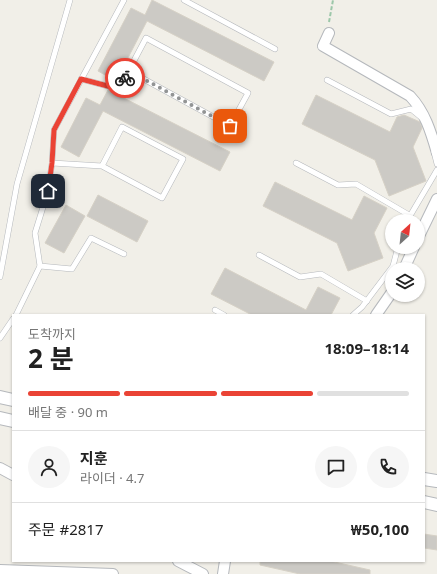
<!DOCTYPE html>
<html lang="ko">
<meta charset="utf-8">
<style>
body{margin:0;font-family:"Noto Sans","Noto Sans KR",sans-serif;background:#f6f6f6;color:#222;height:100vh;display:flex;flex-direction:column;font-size:15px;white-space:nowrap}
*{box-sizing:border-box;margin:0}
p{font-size:13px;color:#767676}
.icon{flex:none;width:22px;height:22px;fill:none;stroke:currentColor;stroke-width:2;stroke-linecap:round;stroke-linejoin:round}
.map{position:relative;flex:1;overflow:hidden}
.panel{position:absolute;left:12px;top:314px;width:413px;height:248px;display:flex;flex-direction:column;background:#fff;border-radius:0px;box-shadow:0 1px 3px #0004}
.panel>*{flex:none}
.needle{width:26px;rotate:27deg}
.tools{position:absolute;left:385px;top:214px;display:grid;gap:8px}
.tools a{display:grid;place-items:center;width:40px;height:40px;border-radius:50%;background:#fff;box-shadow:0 1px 3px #0004;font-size:20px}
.pin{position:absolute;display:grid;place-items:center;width:34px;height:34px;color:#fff;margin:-17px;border-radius:8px;box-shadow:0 2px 6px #0006}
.courier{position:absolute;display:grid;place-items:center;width:40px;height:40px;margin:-20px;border:3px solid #ea4335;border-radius:50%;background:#fff;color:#222;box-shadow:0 1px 5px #0007}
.head em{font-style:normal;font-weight:700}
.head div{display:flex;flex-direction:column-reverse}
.head{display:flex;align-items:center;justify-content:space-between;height:68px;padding:0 16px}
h1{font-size:26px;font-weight:700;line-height:30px}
.bar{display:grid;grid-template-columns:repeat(4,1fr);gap:6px 4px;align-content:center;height:48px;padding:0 16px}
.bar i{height:5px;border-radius:3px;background:#e0e0e0}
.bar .current{background:#ea4335}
.bar p{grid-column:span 4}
.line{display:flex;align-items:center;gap:10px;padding:0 16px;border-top:1px solid #e0e0e0}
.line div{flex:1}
.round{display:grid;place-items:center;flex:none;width:42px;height:42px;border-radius:21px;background:#f6f6f6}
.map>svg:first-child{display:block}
</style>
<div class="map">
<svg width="437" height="574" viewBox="0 0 437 574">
<rect width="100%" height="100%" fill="#f1efe8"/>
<!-- building -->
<g fill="#cccac5" stroke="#d6d1c6">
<path d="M152,0L274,62L264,81L147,21L116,81L98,71L131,8L145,15Z"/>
<path d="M108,90L230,152L220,171L103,111L79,157L61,147L86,98L100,105Z"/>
<path d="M316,95L390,132L397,117L404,115L420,122L422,128L413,147L426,181L389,196L375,160L302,124Z"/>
<path d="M275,182L352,220L364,196L387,208L374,233L383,258L348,271L337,243L263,206Z"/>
<path d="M98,195L148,221L137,242L87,216Z"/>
<path d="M66,205L85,216L64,253L45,243Z"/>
<path d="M225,268L306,310L318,287L340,298L331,315H252L211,294Z"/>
<path d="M424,534L437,536V550L424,548Z"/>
<path d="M260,561H330L370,570V574H300L260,565Z"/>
</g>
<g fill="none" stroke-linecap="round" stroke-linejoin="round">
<!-- service casing -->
<g stroke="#b5b8bc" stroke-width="6">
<g id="service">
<path d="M184,0L275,49"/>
<path d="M81,79L119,89L146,38L248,93L230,126L129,71"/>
<path d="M327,80L391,114L411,109L422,118"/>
<path d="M434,152L437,164"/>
<path d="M52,163L102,166L122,127L183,159L162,198L102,166"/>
<path d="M296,163L338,185L356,184L409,215"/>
<path d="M407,221L437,170"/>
<path d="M259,255L300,277L321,274L367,301"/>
<path d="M40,266L35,233L48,191L52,163L54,130L124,0"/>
<path d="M0,277L17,184L70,0"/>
<path d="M215,310L224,315"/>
<path d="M16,315L40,266L72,269L91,238L124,254"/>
<path d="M353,315L362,307L393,266L398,247"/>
<path d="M0,338L13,319"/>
</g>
</g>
<!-- minor casing -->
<g stroke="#b5b8bc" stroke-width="12">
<g id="minor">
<path d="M329,33L323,46L410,96C425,112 431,132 437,153"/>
<path d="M418,238L437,199"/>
<path d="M404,269L414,247"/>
<path d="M376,315L392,292"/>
<path d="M0,468L13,475"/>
<path d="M178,561L203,574"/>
<path d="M0,570L113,574"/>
<path d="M223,574L225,561"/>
</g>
</g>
<!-- tertiary casing -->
<g stroke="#b5b8bc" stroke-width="14">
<g id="tertiary">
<path d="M0,397L13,400"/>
<path d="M0,418L13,421"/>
<path d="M424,479L437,481"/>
<path d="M424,502L437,505"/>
</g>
</g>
<!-- path -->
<path stroke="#9cc7a9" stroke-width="2" stroke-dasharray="4 2" stroke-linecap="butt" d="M329,22L333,0"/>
<!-- service -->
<use href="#service" stroke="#fff" stroke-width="5"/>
<!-- minor -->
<use href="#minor" stroke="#fff" stroke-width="10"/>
<!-- tertiary -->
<use href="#tertiary" stroke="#fff" stroke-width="12"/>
</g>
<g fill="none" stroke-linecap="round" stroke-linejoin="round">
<!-- done -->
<path stroke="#929495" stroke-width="4" stroke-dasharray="0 7.2" d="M125,78L129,71L230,126"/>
<!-- route -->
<path stroke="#ea4335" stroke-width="5" d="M48,191L52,163L54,130L81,79L119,89L125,78"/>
</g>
</svg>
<div class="tools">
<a><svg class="needle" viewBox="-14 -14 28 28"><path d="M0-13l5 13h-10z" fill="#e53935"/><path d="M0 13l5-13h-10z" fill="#767676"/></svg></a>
<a><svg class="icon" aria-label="layers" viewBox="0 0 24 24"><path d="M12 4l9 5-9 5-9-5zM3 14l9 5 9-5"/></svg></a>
</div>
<div class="pin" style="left:230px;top:126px;background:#ea580c"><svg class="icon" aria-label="bag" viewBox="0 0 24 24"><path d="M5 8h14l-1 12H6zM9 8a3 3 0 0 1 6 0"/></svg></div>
<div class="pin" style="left:48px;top:191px;background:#1f2937"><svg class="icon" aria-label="home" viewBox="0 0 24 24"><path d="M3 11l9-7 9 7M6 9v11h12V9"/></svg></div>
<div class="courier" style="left:125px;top:78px"><svg class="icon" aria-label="bike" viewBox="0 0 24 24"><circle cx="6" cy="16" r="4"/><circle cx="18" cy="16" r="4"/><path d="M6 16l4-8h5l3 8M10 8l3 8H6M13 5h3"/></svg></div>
<section class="panel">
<div class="head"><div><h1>2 분</h1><p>도착까지</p></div><em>18:09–18:14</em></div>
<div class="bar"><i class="current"></i><i class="current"></i><i class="current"></i><i></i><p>배달 중 · 90 m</p></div>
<div class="line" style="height:72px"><a class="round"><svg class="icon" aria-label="person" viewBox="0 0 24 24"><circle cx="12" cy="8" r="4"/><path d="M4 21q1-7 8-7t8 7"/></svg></a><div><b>지훈</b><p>라이더 · 4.7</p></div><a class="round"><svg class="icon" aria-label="chat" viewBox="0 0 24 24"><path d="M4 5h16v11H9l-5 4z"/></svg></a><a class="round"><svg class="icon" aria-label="phone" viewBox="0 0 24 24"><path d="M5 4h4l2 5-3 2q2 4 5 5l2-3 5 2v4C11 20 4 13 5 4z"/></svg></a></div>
<div class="line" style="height:52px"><div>주문 #2817</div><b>₩50,100</b></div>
</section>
</div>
